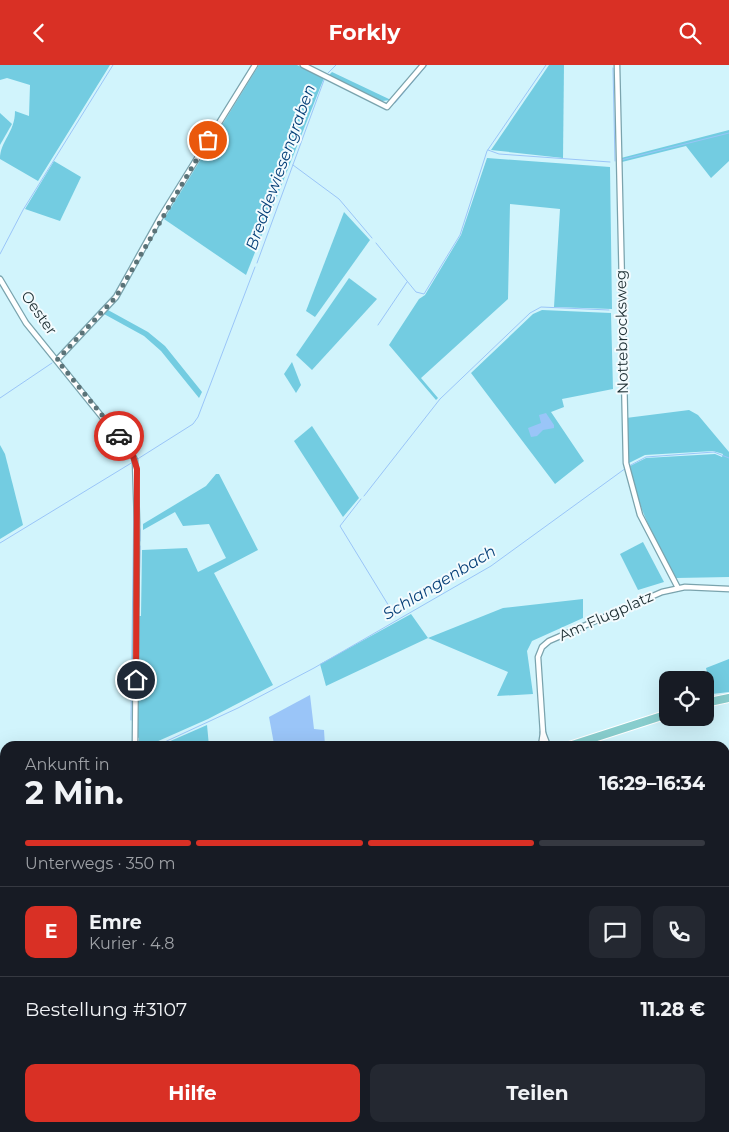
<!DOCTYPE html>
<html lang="de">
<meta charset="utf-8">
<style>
body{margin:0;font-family:Montserrat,sans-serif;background:#242831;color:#f1f3f6;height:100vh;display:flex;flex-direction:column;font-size:19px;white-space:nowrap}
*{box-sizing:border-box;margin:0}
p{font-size:16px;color:#9ea1a6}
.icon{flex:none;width:28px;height:28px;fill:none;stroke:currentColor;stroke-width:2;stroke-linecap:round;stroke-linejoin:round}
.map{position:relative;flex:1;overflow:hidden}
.drawer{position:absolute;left:0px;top:676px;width:730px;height:391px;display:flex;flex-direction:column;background:#171b24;border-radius:15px 15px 0 0;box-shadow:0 5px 20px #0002}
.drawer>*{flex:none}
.buttons{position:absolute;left:659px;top:606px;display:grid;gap:10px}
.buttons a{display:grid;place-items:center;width:55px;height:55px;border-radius:10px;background:#171b24;box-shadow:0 5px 20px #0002;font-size:25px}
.pin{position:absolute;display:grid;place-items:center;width:42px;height:42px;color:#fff;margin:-21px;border:2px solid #fff;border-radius:50%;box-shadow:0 1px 5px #0007}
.courier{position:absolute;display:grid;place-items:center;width:50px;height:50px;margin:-25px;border:4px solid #d93025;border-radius:50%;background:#fff;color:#222;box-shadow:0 1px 6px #0007}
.summary em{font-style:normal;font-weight:700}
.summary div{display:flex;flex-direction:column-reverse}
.summary{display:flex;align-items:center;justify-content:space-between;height:85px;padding:0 25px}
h1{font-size:32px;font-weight:700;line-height:38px}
.bar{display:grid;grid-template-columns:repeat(4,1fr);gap:8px 5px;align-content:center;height:60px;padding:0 25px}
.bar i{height:6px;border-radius:4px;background:#363941}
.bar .current{background:#d93025}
.bar p{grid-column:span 4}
.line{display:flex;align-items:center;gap:12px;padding:0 25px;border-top:1px solid #363941}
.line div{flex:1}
.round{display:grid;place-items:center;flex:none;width:52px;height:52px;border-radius:10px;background:#242831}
.cta{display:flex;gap:10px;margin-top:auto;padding:10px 25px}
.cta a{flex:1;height:58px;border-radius:10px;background:#d93025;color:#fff;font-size:20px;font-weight:700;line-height:58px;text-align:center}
.cta a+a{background:#242831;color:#f1f3f6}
header{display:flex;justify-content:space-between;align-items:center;height:65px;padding:0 25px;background:#d93025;color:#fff;font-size:22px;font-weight:700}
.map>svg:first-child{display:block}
</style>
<header><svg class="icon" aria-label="back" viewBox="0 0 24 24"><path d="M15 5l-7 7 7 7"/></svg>Forkly<svg class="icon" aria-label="search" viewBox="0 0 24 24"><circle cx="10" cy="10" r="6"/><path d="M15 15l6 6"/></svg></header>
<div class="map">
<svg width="729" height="1067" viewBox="0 0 729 1067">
<rect width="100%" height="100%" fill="#d1f4fc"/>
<!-- green -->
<g fill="#73cce1">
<path d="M0,0H110L38,116L0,94C0,76 15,68 15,46L29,51L30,20L7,13L0,15Z"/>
<path d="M259,0H297L324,13L246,210L164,154Z"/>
<path d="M549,0H564L563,93L491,85Z"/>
<path d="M332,7L391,35L382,36L329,10Z"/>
<path d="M0,48L12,59L0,80Z"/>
<path d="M729,65V96L711,113L686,81L622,97L621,93Z"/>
<path d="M487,93L610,102L612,244L554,242L560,144L510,139L508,234L421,313L438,333L436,335L389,280L419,234L425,230L461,170Z"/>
<path d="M54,96L81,112L60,156L25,144Z"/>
<path d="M344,147L370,175L315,252L306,246Z"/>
<path d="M349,213L377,234L312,305L296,290Z"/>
<path d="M108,245L148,267L165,281L202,327L199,333L161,286L144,271L104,249Z"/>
<path d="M542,245L611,248L613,324L562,334L564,342L551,347L584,396L555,419L471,308L533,249Z"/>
<path d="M292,297L301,320L296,328L284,309Z"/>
<path d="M689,345L698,350L729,387V512L676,513C657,477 636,442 630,401L646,393L715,389L722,392L723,389L713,386L645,390L629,398L626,353Z"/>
<path d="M312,361L359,433L343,452L294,376Z"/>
<path d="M0,380L5,389L23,460L0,474Z"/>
<path d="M216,409H219L258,485L214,508L273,620L208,654L147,681H139V673L137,672L138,551H141L142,485L187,483L198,507L226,493L209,459L183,461L175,447L143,465V459L206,421Z"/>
<path d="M643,477L664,517L638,525L620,489Z"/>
<path d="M583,534V553L532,576L527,586L533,629L497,631L508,607L428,573L326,621L320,599L411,549L428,573L503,543Z"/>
<path d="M729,594V627L712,629L706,603Z"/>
<path d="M207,660L209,681H159Z"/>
<path d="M729,995V1067H11L14,1062H725V996Z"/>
</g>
<!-- water -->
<g fill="#9ac5f8">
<path d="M546,348L554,360V363L543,365L537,371L531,372L528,363L541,358L539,350Z"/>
<path d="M310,630L314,664L324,665L325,681L274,679L269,652Z"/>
</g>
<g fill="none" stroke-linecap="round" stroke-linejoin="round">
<!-- stream -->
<g stroke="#9ac5f8" stroke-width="1">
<path d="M613,3L615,96"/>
<path d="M328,8L336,0"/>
<path d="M395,38L427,0"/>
<path d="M488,85L499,89L610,97"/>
<path d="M621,95L729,68"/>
<path d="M293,100L339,134L372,173"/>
<path d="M376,178L416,227L424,229L460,170L487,86L546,0"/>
<path d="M0,189L23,145L113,0"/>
<path d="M257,198L324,15"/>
<path d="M378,260L407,217"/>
<path d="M79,268L94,253"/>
<path d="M62,293L101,252"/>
<path d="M0,333L52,298"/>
<path d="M136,395L193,359L198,352L255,202"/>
<path d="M629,401L646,392L714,387L729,393"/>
<path d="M364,431L440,334L530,248L541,242L609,245"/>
<path d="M361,434L340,461L395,551"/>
<path d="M140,464V476"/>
<path d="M0,478L133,397"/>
<path d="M139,542L140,481"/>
<path d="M131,655L134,426"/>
<path d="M156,681L238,643L314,603L491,501L626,403"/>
<path d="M0,702H5"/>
<path d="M0,720L5,723"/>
</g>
<!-- taxiway -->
<g stroke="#9ebbc2" stroke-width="12">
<path d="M725,991L729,990"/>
<path d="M725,1009L729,1011"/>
<path d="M2,1067L5,1062"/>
</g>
<!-- minor casing -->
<g stroke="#7aa3ad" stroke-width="7">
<g id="minor">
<path d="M303,0L387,42L423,0"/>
<path d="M617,0L626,398L640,450L678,523"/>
<path d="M0,214L26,258L132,389L135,395L137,457L135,681"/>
<path d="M57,295L116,232L160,153L255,0"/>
<path d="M543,668L548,681"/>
<path d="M541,681L543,668L538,592L542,582L549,576L662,527L685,522L729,524"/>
</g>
</g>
<!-- primary casing -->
<g stroke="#fff" stroke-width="10">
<g id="primary">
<path d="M705,638L729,633"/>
<path d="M569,681L668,649"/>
<path d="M0,708L5,707"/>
</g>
</g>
<!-- minor -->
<use href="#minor" stroke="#fff" stroke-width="4.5"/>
<!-- primary -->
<use href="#primary" stroke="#88cdcd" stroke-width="8"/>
</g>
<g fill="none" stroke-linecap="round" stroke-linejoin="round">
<!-- done -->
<path stroke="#5b7378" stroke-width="5" stroke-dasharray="0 9" d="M119,371L57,295L116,232L208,75"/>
<!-- route -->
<path stroke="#d93025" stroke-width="6" d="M119,371L132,388L137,404L136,615"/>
</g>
<g text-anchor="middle" stroke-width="4" stroke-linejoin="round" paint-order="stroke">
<!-- street labels -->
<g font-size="15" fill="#1c2d31" stroke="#f3fbfe">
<text transform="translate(39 248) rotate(55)" y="5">Oester</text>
<text transform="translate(622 267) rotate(-91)" y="5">Nottebrocksweg</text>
<text transform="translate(606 551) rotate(-24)" y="5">Am Flugplatz</text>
</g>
<!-- water labels -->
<g font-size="16" font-style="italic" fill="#074179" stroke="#f3fbfe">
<text transform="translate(280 102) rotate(-70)" y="6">Breddewiesengraben</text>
<text transform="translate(439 517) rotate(-31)" y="6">Schlangenbach</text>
</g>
</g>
</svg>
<div class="buttons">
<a><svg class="icon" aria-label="locate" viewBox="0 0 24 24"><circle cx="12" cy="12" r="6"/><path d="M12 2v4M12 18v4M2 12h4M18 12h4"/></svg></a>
</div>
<div class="pin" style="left:208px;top:75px;background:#ea580c"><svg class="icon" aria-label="bag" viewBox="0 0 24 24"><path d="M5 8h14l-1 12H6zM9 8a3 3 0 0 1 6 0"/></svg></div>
<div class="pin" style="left:136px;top:615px;background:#1f2937"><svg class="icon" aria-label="home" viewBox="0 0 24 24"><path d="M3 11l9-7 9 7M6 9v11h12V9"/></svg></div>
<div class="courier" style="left:119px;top:371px"><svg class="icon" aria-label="car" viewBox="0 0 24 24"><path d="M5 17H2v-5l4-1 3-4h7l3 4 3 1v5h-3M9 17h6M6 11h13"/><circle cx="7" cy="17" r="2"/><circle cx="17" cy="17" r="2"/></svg></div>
<section class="drawer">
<div class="summary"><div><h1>2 Min.</h1><p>Ankunft in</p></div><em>16:29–16:34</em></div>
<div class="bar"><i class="current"></i><i class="current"></i><i class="current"></i><i></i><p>Unterwegs · 350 m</p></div>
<div class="line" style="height:90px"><b class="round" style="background:#d93025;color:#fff">E</b><div><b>Emre</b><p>Kurier · 4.8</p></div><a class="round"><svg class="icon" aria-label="chat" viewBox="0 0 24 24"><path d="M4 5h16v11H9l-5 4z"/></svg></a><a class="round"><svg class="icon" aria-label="phone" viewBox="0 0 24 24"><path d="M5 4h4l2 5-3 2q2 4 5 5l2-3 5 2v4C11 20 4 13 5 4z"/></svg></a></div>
<div class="line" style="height:65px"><div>Bestellung #3107</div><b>11.28 €</b></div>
<div class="cta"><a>Hilfe</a><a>Teilen</a></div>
</section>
</div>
